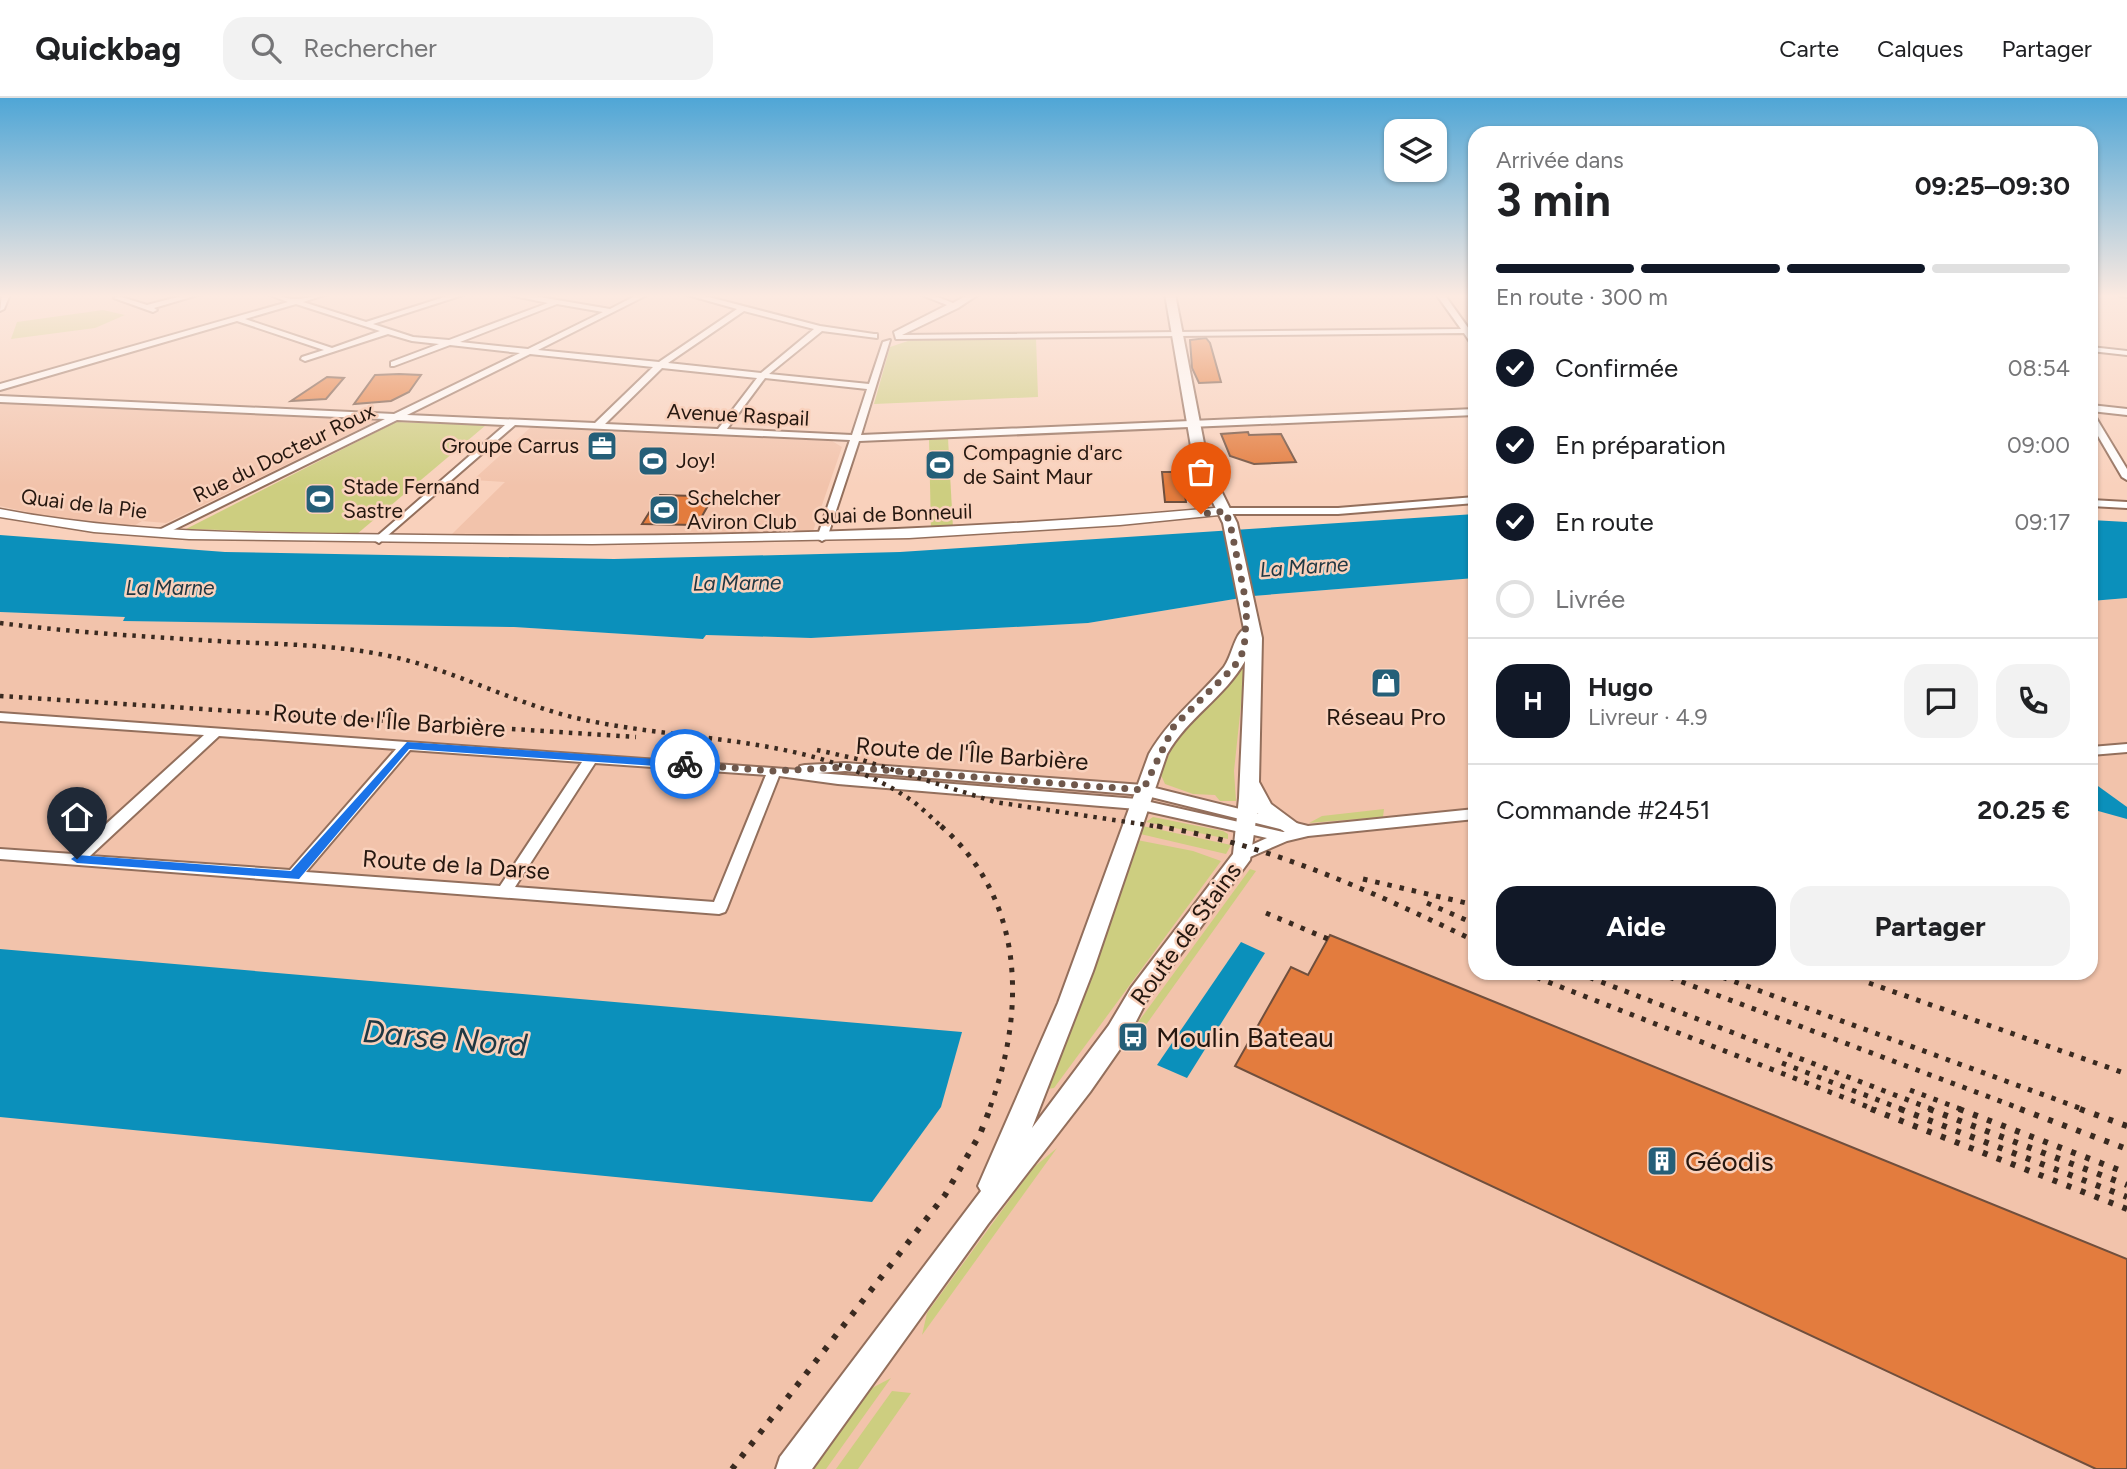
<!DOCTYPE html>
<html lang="fr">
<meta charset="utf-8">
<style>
body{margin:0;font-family:Figtree,sans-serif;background:#f2f2f2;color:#202124;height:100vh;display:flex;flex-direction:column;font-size:26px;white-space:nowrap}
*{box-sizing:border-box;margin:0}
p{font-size:23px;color:#757577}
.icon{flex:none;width:38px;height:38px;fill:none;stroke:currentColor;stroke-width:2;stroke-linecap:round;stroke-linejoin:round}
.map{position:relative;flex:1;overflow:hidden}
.panel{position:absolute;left:1468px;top:28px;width:630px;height:854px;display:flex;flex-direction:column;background:#fff;border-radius:21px;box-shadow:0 2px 5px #0004}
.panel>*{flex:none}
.buttons{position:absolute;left:1384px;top:21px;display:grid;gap:14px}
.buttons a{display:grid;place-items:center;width:63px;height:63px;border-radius:14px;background:#fff;box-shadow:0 2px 5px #0004;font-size:35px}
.pin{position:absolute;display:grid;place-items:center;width:60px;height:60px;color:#fff;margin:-72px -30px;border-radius:50% 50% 50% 0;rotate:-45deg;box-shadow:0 0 7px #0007}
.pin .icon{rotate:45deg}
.courier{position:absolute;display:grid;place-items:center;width:70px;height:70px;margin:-35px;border:5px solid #1a73e8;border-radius:50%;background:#fff;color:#222;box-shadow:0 2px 9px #0007}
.overview em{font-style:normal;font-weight:700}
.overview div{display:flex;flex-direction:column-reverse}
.overview{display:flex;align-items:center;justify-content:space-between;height:119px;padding:0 28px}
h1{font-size:46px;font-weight:700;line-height:52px}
.bar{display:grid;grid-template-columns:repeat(4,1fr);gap:10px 7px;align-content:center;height:84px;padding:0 28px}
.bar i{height:9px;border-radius:5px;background:#e0e0e0}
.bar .current{background:#111827}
.bar p{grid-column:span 4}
.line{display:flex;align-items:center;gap:18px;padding:0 28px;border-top:2px solid #e0e0e0}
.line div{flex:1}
.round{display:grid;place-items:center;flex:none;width:74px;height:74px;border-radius:21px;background:#f2f2f2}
ol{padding:0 28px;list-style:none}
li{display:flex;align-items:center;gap:21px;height:77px}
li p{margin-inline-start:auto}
li .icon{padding:7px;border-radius:50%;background:#111827;color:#fff;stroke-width:4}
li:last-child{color:#757577}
li i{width:38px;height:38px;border:4px solid #e0e0e0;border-radius:50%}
.cta{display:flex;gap:14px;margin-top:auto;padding:14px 28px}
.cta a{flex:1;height:80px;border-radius:21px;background:#111827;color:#fff;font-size:28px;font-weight:700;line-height:80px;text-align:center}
.cta a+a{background:#f2f2f2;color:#202124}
header{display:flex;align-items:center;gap:42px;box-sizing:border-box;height:98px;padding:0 35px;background:#fff;border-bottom:2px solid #e0e0e0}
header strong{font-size:33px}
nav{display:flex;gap:38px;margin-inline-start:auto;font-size:24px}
.search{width:490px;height:63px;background:#f2f2f2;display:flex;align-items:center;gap:18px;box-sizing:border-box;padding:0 24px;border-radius:21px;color:#757577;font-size:26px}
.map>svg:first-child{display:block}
</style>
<header>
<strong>Quickbag</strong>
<div class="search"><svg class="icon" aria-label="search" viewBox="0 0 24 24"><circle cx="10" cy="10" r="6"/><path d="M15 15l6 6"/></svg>Rechercher</div>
<nav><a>Carte</a><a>Calques</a><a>Partager</a></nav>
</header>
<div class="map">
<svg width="2127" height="1371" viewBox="0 0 2127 1371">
<rect width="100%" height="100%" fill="#f9d1bc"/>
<!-- built -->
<g fill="#f2c3ab">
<path d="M0,305L378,322L166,425L142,423L132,429L81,426L0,408Z"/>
<path d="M531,329L832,343L842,349L812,436L451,437L505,384L473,382Z"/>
<path d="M1475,480V875H2091V503L2127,500V1371H0V514L126,519L124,523L514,529L703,541L706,537L811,540L1088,525L1253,498Z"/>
</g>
<!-- green -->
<g fill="#cdce80">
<path d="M103,212L125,217L95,230L11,241L17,224Z"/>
<path d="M1036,240L1038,299L874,306L890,249L914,241Z"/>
<path d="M396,324L486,327L357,436L186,431Z"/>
<path d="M948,340L953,430L931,431L929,341Z"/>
<path d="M1245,569L1234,673L1236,703H1220L1215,697L1193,696L1165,686L1160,675L1183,628Z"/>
<path d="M1384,711L1383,719L1309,725L1322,718Z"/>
<path d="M1153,719L1223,733L1228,736V741L1146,724Z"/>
<path d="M1138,727L1231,747L1226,756L1136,735Z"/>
<path d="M1132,741L1193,753L1221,763L1054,990L1047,991Z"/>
<path d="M1250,771L1256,773L1143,931L1136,927Z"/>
<path d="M1057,1050L922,1237L927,1215L1033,1070Z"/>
<path d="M891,1280L826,1371H813L872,1290Z"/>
<path d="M892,1293L911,1295L858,1371H836Z"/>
</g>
<!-- water -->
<g fill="#0b90bb">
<path d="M1475,416V480L1253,498L1088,525L811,540L706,537L703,541L514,529L123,523L125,519L0,514V437L225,454L614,461L900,454Z"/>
<path d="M2091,422L2127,424V500L2091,503Z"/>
<path d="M2091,683L2127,709V721L2091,711Z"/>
<path d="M1241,844L1265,855L1187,980L1157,967Z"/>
<path d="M0,851L962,934L941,1009L872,1104L0,1019Z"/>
</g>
<!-- building -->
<g fill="#e37c3e" stroke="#704f3d" stroke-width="2">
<path d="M1206,240L1210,245L1221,284L1199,285L1192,270L1190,242Z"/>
<path d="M375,277L399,276L421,277L409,294L391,303L354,306Z"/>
<path d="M327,279L344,280L326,301L291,303Z"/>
<path d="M1248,334L1249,337L1281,336L1296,364L1254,366L1230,358L1221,336Z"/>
<path d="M1162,374H1182L1186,404H1165Z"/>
<path d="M660,397L695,398L714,397L697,427L642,426Z"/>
<path d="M1330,837L2127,1161V1371H2096L1235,968L1291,869L1308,877Z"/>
</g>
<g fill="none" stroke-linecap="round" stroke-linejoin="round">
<!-- minor casing -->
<g stroke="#936f5c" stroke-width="4">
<g id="minor">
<path d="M2,196H10L4,211L0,213Z"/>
<path d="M189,196H201L154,210L157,212L153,214L114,200L118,198L147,207Z"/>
<path d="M267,196C278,196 288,202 297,201C307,201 316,196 327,196L303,204L366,224L454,196H466L373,226L413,239L449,242L548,205L505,196H522L610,211L639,196H649L538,252L659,264L737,211L684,196H697L820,228L874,236H877V240L822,233L769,276L869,286L883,244L890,242L861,337L1475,311V317L859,343L827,440L822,443L817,440L850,342L515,327L379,445L374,442L375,440L505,327L397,322L163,437L158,434L159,432L385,321L0,304V298L394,316L520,255L450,247L394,268H391V264L439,246L412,243L388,236L305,263L301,261L302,259L324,252L237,223L0,292V286L288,204ZM296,206L380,233L332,250L245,221ZM557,206L603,214L528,251L460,244ZM744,213L814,231L761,275L668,265ZM530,256L653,269L595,325L407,317ZM662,270L757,280L718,331L605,326ZM765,280L867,291L852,337L727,331Z"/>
<path d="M919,196H930L953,205L969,196H979L958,210L902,237L1461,231L1436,196H1444L1469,231H1475V235H1472L1475,240V247H1472L1464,235L896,241L894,234L947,207Z"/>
<path d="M2119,196H2127V199L2120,198Z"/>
<path d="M2091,249L2127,253V257L2091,253Z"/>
<path d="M2091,307L2127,311V317L2091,313Z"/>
<path d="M2091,315L2095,318L2127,371V382L2122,379L2091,326Z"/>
<path d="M1475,399V405L1338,416H1225L1220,413L1225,410H1338Z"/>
<path d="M2091,402L2127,404V410L2091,408Z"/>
<path d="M0,615L799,672L800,668L805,667L845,665L1143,687L1308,728L1475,711V721L1308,738L1287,743L1243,762L1238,761L1235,757L1238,753L1267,740L1137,711L838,686L779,678L727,810L725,814L719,816L0,761V751L73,756L204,637L0,623ZM219,638L396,651L290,772L90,758ZM410,652L582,664L500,788L306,774ZM595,665L766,677L714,804L515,789ZM845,673L1143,697L1288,733L1283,734L1137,701L818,675Z"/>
<path d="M2127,646V654L2091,657V649Z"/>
</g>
</g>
<!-- tertiary casing -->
<g stroke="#936f5c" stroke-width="3">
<path id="tertiary" d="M1225,409L1231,413L1229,416L1120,427L909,440L592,446L189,441L94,434L0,419V411C140,438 282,435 424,437C692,440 958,434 1225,409Z"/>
</g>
<!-- secondary casing -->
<g stroke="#936f5c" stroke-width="4">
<path id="secondary" d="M1165,196H1175L1208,366L1237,425L1262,540L1259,684L1271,706L1302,729L1299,734H1285L1257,715L1250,762L1147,902L1127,941L1090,994L988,1126L812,1371H776L780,1359L981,1093L978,1088L1058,905L1149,656C1169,621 1199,599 1224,569C1232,558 1234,538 1244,531L1223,425L1194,366ZM1245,563L1239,700L1233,756L1131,890L1109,927L1032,1030L1093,873L1167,656C1187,620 1225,599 1245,563Z"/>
</g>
<!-- minor -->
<use href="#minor" fill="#fff" fill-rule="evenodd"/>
<!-- tertiary -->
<use href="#tertiary" fill="#fff" fill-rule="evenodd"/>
<!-- secondary -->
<use href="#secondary" fill="#fff" fill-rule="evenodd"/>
<!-- rail-far2 -->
<g stroke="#3a2a20" stroke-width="4.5" stroke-dasharray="3.5 6" stroke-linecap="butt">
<path d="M0,525C77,535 154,539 232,544C281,546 331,547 379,556C451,569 514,607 585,622C694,645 815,637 911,702C922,710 933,721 943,730"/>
<path d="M0,598L636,639"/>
<path d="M817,652L862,662L995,704L1167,730"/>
</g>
<!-- rail-far1 -->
<g stroke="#3a2a20" stroke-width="5" stroke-dasharray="4.5 8" stroke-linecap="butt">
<path d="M941,728C1026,802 1026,914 989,1012"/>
<path d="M1157,728C1269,746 1373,794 1475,843"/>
<path d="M1363,781L1475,807"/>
<path d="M1427,805L1475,826"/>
<path d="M1266,815L1328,841"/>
<path d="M1525,875L1876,1012"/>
<path d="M1578,875L1934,1012"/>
<path d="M1658,875L2024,1012"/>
<path d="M1711,875L2085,1012"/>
<path d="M1869,885L2127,976"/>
<path d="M1782,965L1904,1012"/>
<path d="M1910,992L1963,1012"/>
</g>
<!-- rail -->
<g stroke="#3a2a20" stroke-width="6" stroke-dasharray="5 10" stroke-linecap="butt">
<path d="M1871,1011L2127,1111"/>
<path d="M1900,1011L2127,1099"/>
<path d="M1929,1011L2127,1087"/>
<path d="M1959,1011L2127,1075"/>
<path d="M2020,1011L2127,1051"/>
<path d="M2080,1011L2127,1028"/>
<path d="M732,1371L945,1097L980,1036L990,1011"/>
</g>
</g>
<!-- sky -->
<linearGradient id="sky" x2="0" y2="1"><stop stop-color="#4fa6d6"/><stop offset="0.51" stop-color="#fceae1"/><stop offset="1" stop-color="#fceae1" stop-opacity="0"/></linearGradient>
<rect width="2127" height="388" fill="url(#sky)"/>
<!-- route -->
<path fill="#1a73e8" d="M407,644L685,663L690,666L685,670L409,651L299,781L77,765L71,761L77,757L291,773Z"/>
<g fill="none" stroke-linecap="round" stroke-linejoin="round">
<!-- done -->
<path stroke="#6f584c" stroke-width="7" stroke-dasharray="0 12.6" d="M685,666L774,673L845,669L1143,692L1174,628L1234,569L1244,552L1247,509L1230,425L1225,413L1201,416"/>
</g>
<!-- icons -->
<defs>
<g id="office-square" transform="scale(1.575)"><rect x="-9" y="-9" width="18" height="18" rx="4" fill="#255f78" stroke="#f9d1bc"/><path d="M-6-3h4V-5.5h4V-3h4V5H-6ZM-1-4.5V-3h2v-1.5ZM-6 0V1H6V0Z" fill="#fff"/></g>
<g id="stadium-square" transform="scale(1.575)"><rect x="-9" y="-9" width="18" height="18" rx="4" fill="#255f78" stroke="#f9d1bc"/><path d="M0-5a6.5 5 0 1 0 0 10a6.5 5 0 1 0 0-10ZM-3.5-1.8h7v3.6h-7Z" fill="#fff"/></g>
<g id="shop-square" transform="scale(1.575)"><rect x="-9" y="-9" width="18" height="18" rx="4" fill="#255f78" stroke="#f9d1bc"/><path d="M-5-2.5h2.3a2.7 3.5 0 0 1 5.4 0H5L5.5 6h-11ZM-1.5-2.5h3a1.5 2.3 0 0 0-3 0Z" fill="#fff"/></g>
<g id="bus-square" transform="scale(1.575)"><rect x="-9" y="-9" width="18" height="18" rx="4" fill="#255f78" stroke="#f9d1bc"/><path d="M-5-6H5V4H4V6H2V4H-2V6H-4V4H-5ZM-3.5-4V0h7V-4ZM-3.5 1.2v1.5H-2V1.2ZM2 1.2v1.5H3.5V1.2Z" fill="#fff"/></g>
<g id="building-square" transform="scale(1.575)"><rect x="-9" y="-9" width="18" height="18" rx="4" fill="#255f78" stroke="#f9d1bc"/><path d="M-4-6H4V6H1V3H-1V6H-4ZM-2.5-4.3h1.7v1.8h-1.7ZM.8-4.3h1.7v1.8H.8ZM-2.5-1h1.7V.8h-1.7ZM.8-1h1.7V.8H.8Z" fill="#fff"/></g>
</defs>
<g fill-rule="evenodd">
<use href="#office-square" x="602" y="348"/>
<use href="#stadium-square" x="653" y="363"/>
<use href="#stadium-square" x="940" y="367"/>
<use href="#stadium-square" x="320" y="401"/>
<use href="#stadium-square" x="664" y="412"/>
<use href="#shop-square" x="1386" y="585"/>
<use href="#bus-square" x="1133" y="939"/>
<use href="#building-square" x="1662" y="1063"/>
</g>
<g text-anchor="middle" stroke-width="5" stroke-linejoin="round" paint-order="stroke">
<!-- far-street labels -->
<g font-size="21" fill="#25170f" stroke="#f9d1bc">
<text transform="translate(738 317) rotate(3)" y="7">Avenue Raspail</text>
<text transform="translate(284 355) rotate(-26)" y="7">Rue du Docteur Roux</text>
<text transform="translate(84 406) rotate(7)" y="7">Quai de la Pie</text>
<text transform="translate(893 416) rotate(-2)" y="7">Quai de Bonneuil</text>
</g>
<!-- far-poi labels -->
<g font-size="21" fill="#25170f" stroke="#f9d1bc" text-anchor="start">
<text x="579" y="355" text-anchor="end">Groupe Carrus</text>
<text x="963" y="362">Compagnie d'arc<tspan x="963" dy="24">de Saint Maur</tspan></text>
<text x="676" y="370">Joy!</text>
<text x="343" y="396">Stade Fernand<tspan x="343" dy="24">Sastre</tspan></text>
<text x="687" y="407">Schelcher<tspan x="687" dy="24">Aviron Club</tspan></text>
</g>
<!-- far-water labels -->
<g font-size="21" font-style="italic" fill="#1f3742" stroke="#f9d1bc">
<text transform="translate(1304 469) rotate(-4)" y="7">La Marne</text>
<text transform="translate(737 485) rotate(-1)" y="7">La Marne</text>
<text x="170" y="497">La Marne</text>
</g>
<!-- poi labels -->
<g font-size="24" fill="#25170f" stroke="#f9d1bc">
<text x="1386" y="627">Réseau Pro</text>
</g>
<!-- street labels -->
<g font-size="24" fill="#25170f" stroke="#f9d1bc">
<text transform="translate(389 623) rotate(4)" y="8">Route de l'Île Barbière</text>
<text transform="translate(972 656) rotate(4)" y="8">Route de l'Île Barbière</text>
<text transform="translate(456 767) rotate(4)" y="8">Route de la Darse</text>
<text transform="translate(1186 836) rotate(-54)" y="8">Route de Stains</text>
</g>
<!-- near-poi labels -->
<g font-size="28" fill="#25170f" stroke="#f9d1bc" text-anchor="start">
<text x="1156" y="949">Moulin Bateau</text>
<text x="1685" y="1073">Géodis</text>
</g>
<!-- near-water labels -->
<g font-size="32" font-style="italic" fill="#1f3742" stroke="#f9d1bc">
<text transform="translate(445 940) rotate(5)" y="11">Darse Nord</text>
</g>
</g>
</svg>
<div class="buttons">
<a><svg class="icon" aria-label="layers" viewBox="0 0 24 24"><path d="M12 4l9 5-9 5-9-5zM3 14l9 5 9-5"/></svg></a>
</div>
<div class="pin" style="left:1201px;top:416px;background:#ea580c"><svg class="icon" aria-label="bag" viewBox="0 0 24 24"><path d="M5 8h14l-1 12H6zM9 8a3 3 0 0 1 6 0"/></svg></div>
<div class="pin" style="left:77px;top:761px;background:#1f2937"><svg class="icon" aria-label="home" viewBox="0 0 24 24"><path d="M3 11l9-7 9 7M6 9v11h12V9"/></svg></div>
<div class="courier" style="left:685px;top:666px"><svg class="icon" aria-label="bike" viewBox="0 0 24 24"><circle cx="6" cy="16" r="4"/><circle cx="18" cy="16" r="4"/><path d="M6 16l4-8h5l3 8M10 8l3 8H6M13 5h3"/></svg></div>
<section class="panel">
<div class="overview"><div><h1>3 min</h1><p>Arrivée dans</p></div><em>09:25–09:30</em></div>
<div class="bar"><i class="current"></i><i class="current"></i><i class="current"></i><i></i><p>En route · 300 m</p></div>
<ol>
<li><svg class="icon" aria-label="check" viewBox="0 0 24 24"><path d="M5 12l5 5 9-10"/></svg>Confirmée<p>08:54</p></li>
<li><svg class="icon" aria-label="check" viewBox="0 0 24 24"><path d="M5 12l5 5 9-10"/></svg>En préparation<p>09:00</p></li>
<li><svg class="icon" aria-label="check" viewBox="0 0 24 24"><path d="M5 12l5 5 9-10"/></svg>En route<p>09:17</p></li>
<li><i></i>Livrée</li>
</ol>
<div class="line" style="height:126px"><b class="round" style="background:#111827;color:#fff">H</b><div><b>Hugo</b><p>Livreur · 4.9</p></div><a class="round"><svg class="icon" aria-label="chat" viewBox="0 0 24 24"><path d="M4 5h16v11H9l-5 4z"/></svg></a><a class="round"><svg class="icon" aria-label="phone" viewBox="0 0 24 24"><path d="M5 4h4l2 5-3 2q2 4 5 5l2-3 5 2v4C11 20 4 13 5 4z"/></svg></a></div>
<div class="line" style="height:91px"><div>Commande #2451</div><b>20.25 €</b></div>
<div class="cta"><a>Aide</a><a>Partager</a></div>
</section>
</div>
